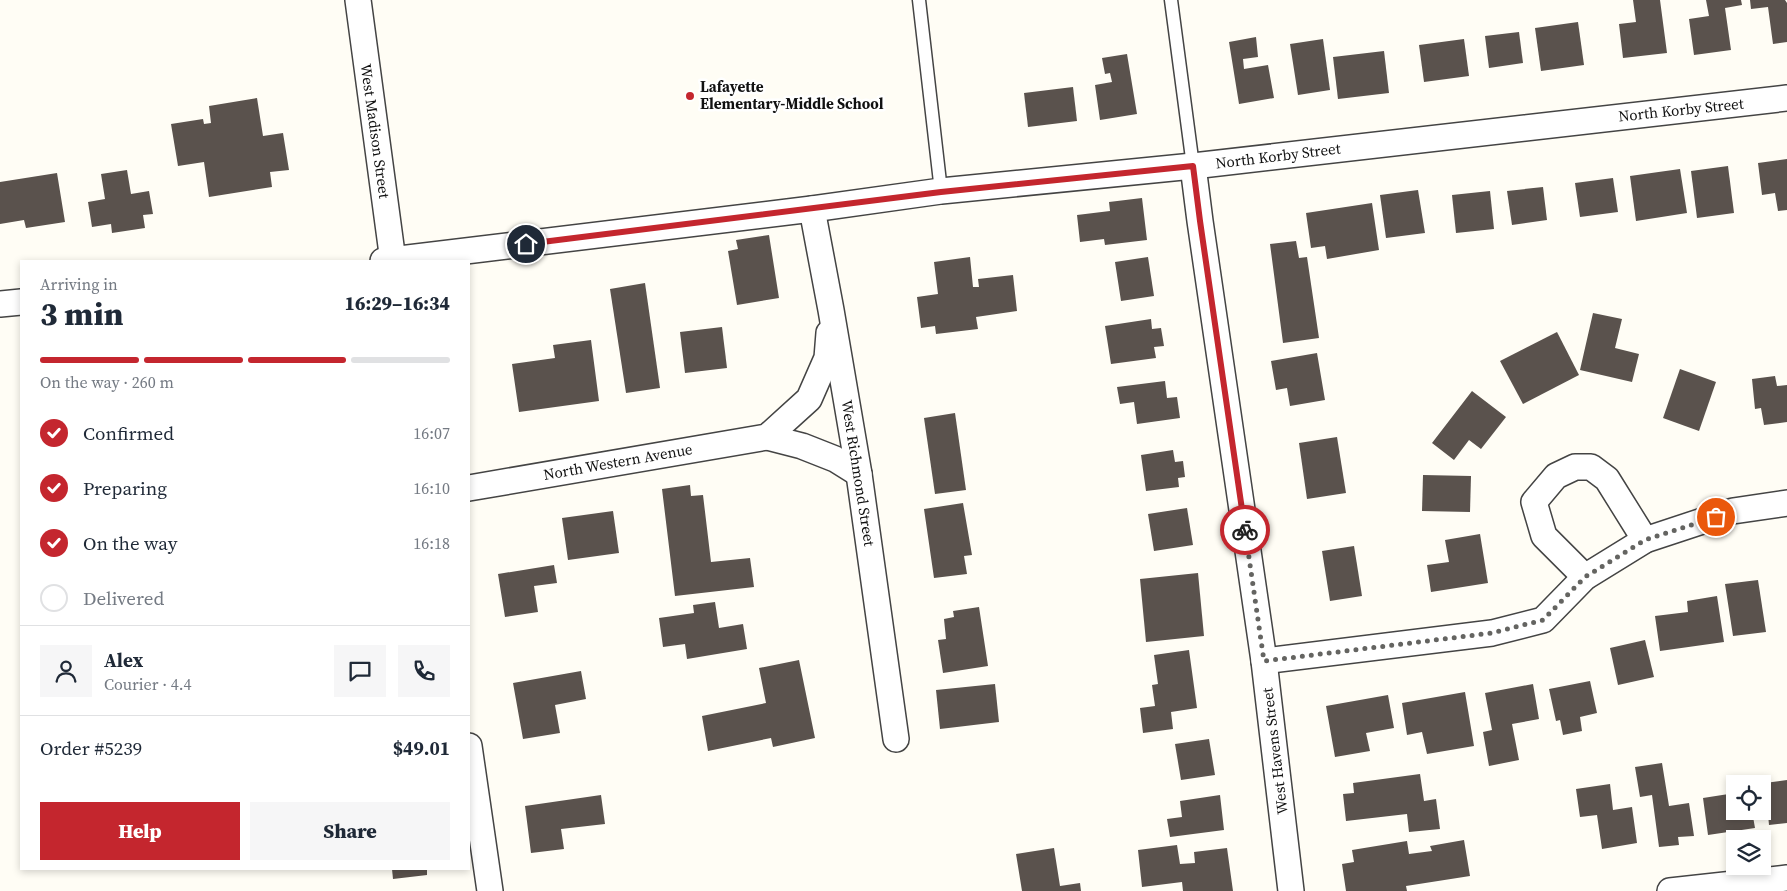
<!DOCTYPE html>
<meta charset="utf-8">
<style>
body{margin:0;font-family:"Source Serif 4",serif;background:#f6f6f7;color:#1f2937;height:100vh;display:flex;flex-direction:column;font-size:19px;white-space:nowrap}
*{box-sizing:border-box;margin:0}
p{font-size:16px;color:#747a83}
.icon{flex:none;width:28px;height:28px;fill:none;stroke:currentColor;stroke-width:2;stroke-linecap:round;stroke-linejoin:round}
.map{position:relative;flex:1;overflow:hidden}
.drawer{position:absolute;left:20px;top:260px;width:450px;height:610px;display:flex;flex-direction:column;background:#fff;border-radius:0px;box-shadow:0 2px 8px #0003}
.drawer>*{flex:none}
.buttons{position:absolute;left:1726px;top:775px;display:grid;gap:10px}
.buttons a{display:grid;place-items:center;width:45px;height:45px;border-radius:0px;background:#fff;box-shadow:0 2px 8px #0003;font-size:25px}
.pin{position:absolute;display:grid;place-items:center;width:42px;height:42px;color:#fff;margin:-21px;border:2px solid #fff;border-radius:50%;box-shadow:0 1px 5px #0007}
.courier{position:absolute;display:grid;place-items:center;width:50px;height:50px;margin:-25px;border:4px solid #c4262e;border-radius:50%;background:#fff;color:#222;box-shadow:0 1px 6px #0007}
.headline em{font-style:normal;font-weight:800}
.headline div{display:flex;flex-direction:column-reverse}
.headline{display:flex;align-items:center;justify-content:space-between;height:85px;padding:0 20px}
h1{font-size:32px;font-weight:800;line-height:38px}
.bar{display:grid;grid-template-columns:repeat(4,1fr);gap:8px 5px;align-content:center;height:60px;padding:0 20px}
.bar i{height:6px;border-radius:4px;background:#e0e1e3}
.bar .selected{background:#c4262e}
.bar p{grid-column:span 4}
.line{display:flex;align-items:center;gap:12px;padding:0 20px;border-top:1px solid #e0e1e3}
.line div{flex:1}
.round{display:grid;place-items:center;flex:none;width:52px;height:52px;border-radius:0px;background:#f6f6f7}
ol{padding:0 20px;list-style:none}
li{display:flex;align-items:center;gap:15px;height:55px}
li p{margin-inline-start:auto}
li .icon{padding:5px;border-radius:50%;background:#c4262e;color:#fff;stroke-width:4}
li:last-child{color:#747a83}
li i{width:28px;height:28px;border:2px solid #e0e1e3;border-radius:50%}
.action{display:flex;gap:10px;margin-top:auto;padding:10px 20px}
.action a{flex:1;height:58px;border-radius:0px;background:#c4262e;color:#fff;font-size:20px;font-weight:800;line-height:58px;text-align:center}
.action a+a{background:#f6f6f7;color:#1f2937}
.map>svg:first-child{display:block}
</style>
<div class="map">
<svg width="1787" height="891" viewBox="0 0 1787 891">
<rect width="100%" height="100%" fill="#fffdf5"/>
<!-- building -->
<g fill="#5a524d">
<path d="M1633,0H1660L1667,53L1623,58L1619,24L1636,22Z"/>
<path d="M1706,0H1741L1742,5L1725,8L1731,50L1694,55L1689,19L1709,16Z"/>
<path d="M1750,0H1785L1787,3V42L1773,44L1768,7L1751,9Z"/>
<path d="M1578,22L1584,65L1541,71L1535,28Z"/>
<path d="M1519,32L1523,63L1489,68L1485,36Z"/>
<path d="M1256,37L1258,57L1243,59L1244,69L1268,65L1274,98L1239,104L1229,42Z"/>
<path d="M1323,39L1330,90L1298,95L1290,44Z"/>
<path d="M1464,39L1469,76L1424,82L1419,45Z"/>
<path d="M1384,51L1389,93L1338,99L1333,57Z"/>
<path d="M1127,54L1137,114L1100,120L1095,85L1112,82L1110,73L1105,74L1102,58Z"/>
<path d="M1073,87L1077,121L1028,127L1024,93Z"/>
<path d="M257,98L263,136L283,133L289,170L270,172L272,187L209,197L204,162L178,166L171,124L203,119L204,124L211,123L209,106Z"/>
<path d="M1787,159V210L1778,211L1775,193L1762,195L1758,163Z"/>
<path d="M1728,166L1734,213L1697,218L1691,171Z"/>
<path d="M1680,169L1687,213L1636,221L1630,176Z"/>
<path d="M127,170L131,194L149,191L153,214L143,215L145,228L112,233L111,224L92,227L88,202L105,199L101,174Z"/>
<path d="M57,173L65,222L26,228L24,220L0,224V182Z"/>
<path d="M1613,178L1618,212L1580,217L1575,183Z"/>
<path d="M1543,187L1547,220L1512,225L1507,191Z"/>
<path d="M1418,190L1425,233L1386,238L1380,195Z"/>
<path d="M1490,191L1494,229L1456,233L1452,195Z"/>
<path d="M1142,198L1147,240L1105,245L1104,239L1080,242L1077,215L1110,211L1109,202Z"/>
<path d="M1372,203L1379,250L1327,259L1325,246L1311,248L1306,213Z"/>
<path d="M769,235L779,298L737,305L728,251L738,249L736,240Z"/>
<path d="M1296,241L1299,258L1307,257L1319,338L1283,343L1270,244Z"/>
<path d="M970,257L973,287H979L978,279L1013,275L1017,311L976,317L978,329L936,334L935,326L921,328L917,297L938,294L934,262Z"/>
<path d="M1148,257L1154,296L1121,301L1115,262Z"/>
<path d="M645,283L660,388L626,393L610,289Z"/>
<path d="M1593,313L1622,319L1615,348L1639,354L1632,382L1580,370Z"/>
<path d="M1151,319L1152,329L1161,328L1164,346L1154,347L1156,358L1111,364L1105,326Z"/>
<path d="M722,327L727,368L685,373L680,332Z"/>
<path d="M1557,332L1579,375L1523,404L1500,361Z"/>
<path d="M591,340L599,401L519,412L512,364L555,358L553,345Z"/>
<path d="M1317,353L1325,400L1290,406L1287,388L1276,390L1271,361Z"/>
<path d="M1680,369L1716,382L1699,431L1663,418Z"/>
<path d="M1775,376L1777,386L1787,385V422L1764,425L1761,408L1755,409L1752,379Z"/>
<path d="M1165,381L1167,398L1177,397L1180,418L1137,424L1134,402L1120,404L1117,387Z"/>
<path d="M1472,391L1506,417L1481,449L1469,440L1454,460L1432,443Z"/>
<path d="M955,413L966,490L935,494L924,418Z"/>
<path d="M1337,437L1346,493L1307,499L1299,443Z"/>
<path d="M1173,450L1175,462L1183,461L1185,477L1178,478L1179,487L1146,491L1141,455Z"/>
<path d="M1423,475L1471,476L1470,512L1422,511Z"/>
<path d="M690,485L691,496L703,495L711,562L750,558L754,587L675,596L662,489Z"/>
<path d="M963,503L972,555L964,556L967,574L934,578L924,509Z"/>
<path d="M1187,508L1193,545L1154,551L1148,514Z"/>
<path d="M613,511L619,553L568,560L562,518Z"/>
<path d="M1480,534L1488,583L1431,592L1427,565L1449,562L1445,540Z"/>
<path d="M1354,546L1362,596L1330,601L1322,551Z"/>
<path d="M554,565L557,583L534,586L538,612L505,617L498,574Z"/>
<path d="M1198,573L1204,636L1146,642L1140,579Z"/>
<path d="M1758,580L1766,632L1733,636L1725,584Z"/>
<path d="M1717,596L1724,642L1660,651L1655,616L1688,612L1687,601Z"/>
<path d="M715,602L719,628L743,624L747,649L687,659L685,644L663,647L659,618L694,613L693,605Z"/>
<path d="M979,607L988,666L943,673L938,640L946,639L944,619L954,617L953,611Z"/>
<path d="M1645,640L1654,677L1618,685L1610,648Z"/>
<path d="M1189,650L1197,708L1171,712L1173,729L1143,733L1140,708L1155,706L1152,685L1158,684L1154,655Z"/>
<path d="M799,660L815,738L773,747L771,738L708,751L702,716L766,703L759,668Z"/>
<path d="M581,671L586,699L555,705L560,733L523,739L513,683Z"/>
<path d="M1590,681L1597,713L1580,717L1582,731L1563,735L1560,720L1556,721L1549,689Z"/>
<path d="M995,684L999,722L940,729L936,690Z"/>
<path d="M1533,684L1539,719L1512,724L1519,760L1489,766L1483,732L1492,730L1485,693Z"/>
<path d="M1465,692L1474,746L1427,754L1422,732L1407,735L1402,703Z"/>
<path d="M1388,695L1394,728L1366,733L1370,751L1335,757L1326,706Z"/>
<path d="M1209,739L1215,775L1181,780L1175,744Z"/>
<path d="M1662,763L1669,806L1689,803L1694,836L1678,837L1679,845L1659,847L1652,795L1640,797L1635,767Z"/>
<path d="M1420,774L1424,801L1436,799L1440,829L1409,832L1407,814L1346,821L1343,794L1354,793L1353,783Z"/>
<path d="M1787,780V823L1769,825L1765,783Z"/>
<path d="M1610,784L1613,810L1632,807L1637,843L1602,849L1597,815L1580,817L1576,789Z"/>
<path d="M1735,793V811H1752L1755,828L1708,835L1703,798Z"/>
<path d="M601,795L605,824L561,829L564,849L531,853L525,806Z"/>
<path d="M1220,795L1224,830L1170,837L1167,819L1182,817L1180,801Z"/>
<path d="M1464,840L1470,876L1406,886L1407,891H1346L1342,864L1354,862L1352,850L1407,841L1409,854L1432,851L1430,846Z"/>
<path d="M1177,845L1180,864L1195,863L1194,852L1227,848L1233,891H1183L1182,882L1142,887L1138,850Z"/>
<path d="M1054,848L1060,886L1080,883L1081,891H1022L1016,854Z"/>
<path d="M392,869H427V875L393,879Z"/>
</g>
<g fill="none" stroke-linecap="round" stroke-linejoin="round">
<!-- service casing -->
<g stroke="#444" stroke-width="15">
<g id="service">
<path d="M919,0L941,191"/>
<path d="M1171,0L1193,166"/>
</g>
</g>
<!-- minor casing -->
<g stroke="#444" stroke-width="28">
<g id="minor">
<path d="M358,0L393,261"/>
<path d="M1193,166L1200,221L1264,661L1291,891"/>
<path d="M812,209L831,310L859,474L896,739"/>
<path d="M383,261L812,209L941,191L1193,166L1787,98"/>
<path d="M0,304L21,302"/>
<path d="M767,437L802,446L835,459L859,474"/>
<path d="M469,488L767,437L809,399L827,358L829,333"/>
<path d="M1585,577L1544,536L1534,502L1556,476L1575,467H1591L1607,479L1645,540"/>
<path d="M1264,661L1492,633L1543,620L1585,577L1645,540L1733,511L1787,503"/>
<path d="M469,746L490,891"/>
<path d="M1670,891L1787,878"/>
</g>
</g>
<!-- service -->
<use href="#service" stroke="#fff" stroke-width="12"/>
<!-- minor -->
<use href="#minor" stroke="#fff" stroke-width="25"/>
</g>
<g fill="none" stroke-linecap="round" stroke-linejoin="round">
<!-- done -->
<path stroke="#646461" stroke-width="5" stroke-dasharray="0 9" d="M1245,530L1264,661L1492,633L1543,620L1585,577L1645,540L1716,517"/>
<!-- route -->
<path stroke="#c4262e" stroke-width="6" d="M526,244L941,192L1193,166L1200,221L1245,530"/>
</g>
<!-- markers -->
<circle fill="#c4262e" stroke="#fff" stroke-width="2" cx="690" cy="96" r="5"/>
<g text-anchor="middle" stroke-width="5" stroke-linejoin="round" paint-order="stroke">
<!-- poi labels -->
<g font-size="15" font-weight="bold" fill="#111" stroke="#fff" text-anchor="start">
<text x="700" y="92">Lafayette<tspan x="700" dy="17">Elementary-Middle School</tspan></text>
</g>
<!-- street labels -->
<g font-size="15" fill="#111" stroke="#fff">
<text transform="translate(1681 110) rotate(-6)" y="5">North Korby Street</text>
<text transform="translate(375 131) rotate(82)" y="5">West Madison Street</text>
<text transform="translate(1278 156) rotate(-7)" y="5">North Korby Street</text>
<text transform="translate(618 462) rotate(-10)" y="5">North Western Avenue</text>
<text transform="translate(858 473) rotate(81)" y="5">West Richmond Street</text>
<text transform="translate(1275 751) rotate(-97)" y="5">West Havens Street</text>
</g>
</g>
</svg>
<div class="buttons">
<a><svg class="icon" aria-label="locate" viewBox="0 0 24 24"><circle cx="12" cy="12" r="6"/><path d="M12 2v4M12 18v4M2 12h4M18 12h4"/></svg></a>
<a><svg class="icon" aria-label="layers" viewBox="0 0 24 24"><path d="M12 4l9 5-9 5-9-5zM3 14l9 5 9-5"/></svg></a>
</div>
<div class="pin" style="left:1716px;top:517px;background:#ea580c"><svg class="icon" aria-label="bag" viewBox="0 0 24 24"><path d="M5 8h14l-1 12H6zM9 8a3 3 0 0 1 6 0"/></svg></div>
<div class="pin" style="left:526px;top:244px;background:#1f2937"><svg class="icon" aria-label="home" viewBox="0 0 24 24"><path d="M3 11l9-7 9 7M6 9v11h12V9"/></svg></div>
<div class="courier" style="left:1245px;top:530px"><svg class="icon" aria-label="bike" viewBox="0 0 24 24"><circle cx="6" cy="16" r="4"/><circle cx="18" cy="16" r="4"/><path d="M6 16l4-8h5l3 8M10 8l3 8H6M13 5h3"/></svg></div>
<section class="drawer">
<div class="headline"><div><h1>3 min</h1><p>Arriving in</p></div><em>16:29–16:34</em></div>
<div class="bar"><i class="selected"></i><i class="selected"></i><i class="selected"></i><i></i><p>On the way · 260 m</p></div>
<ol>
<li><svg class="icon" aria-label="check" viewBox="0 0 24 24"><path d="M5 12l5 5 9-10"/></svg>Confirmed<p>16:07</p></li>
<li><svg class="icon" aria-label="check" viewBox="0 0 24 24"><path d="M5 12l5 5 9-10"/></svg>Preparing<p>16:10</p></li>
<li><svg class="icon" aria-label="check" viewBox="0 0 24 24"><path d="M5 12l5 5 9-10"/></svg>On the way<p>16:18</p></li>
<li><i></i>Delivered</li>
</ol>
<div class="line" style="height:90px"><a class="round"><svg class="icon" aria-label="person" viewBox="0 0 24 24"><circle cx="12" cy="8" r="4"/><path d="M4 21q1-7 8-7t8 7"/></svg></a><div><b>Alex</b><p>Courier · 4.4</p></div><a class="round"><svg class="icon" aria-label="chat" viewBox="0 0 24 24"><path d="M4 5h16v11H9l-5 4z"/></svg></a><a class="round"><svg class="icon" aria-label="phone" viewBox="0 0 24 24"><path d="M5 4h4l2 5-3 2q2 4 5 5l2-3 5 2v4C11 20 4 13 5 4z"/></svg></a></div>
<div class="line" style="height:65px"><div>Order #5239</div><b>$49.01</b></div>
<div class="action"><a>Help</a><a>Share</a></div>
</section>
</div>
